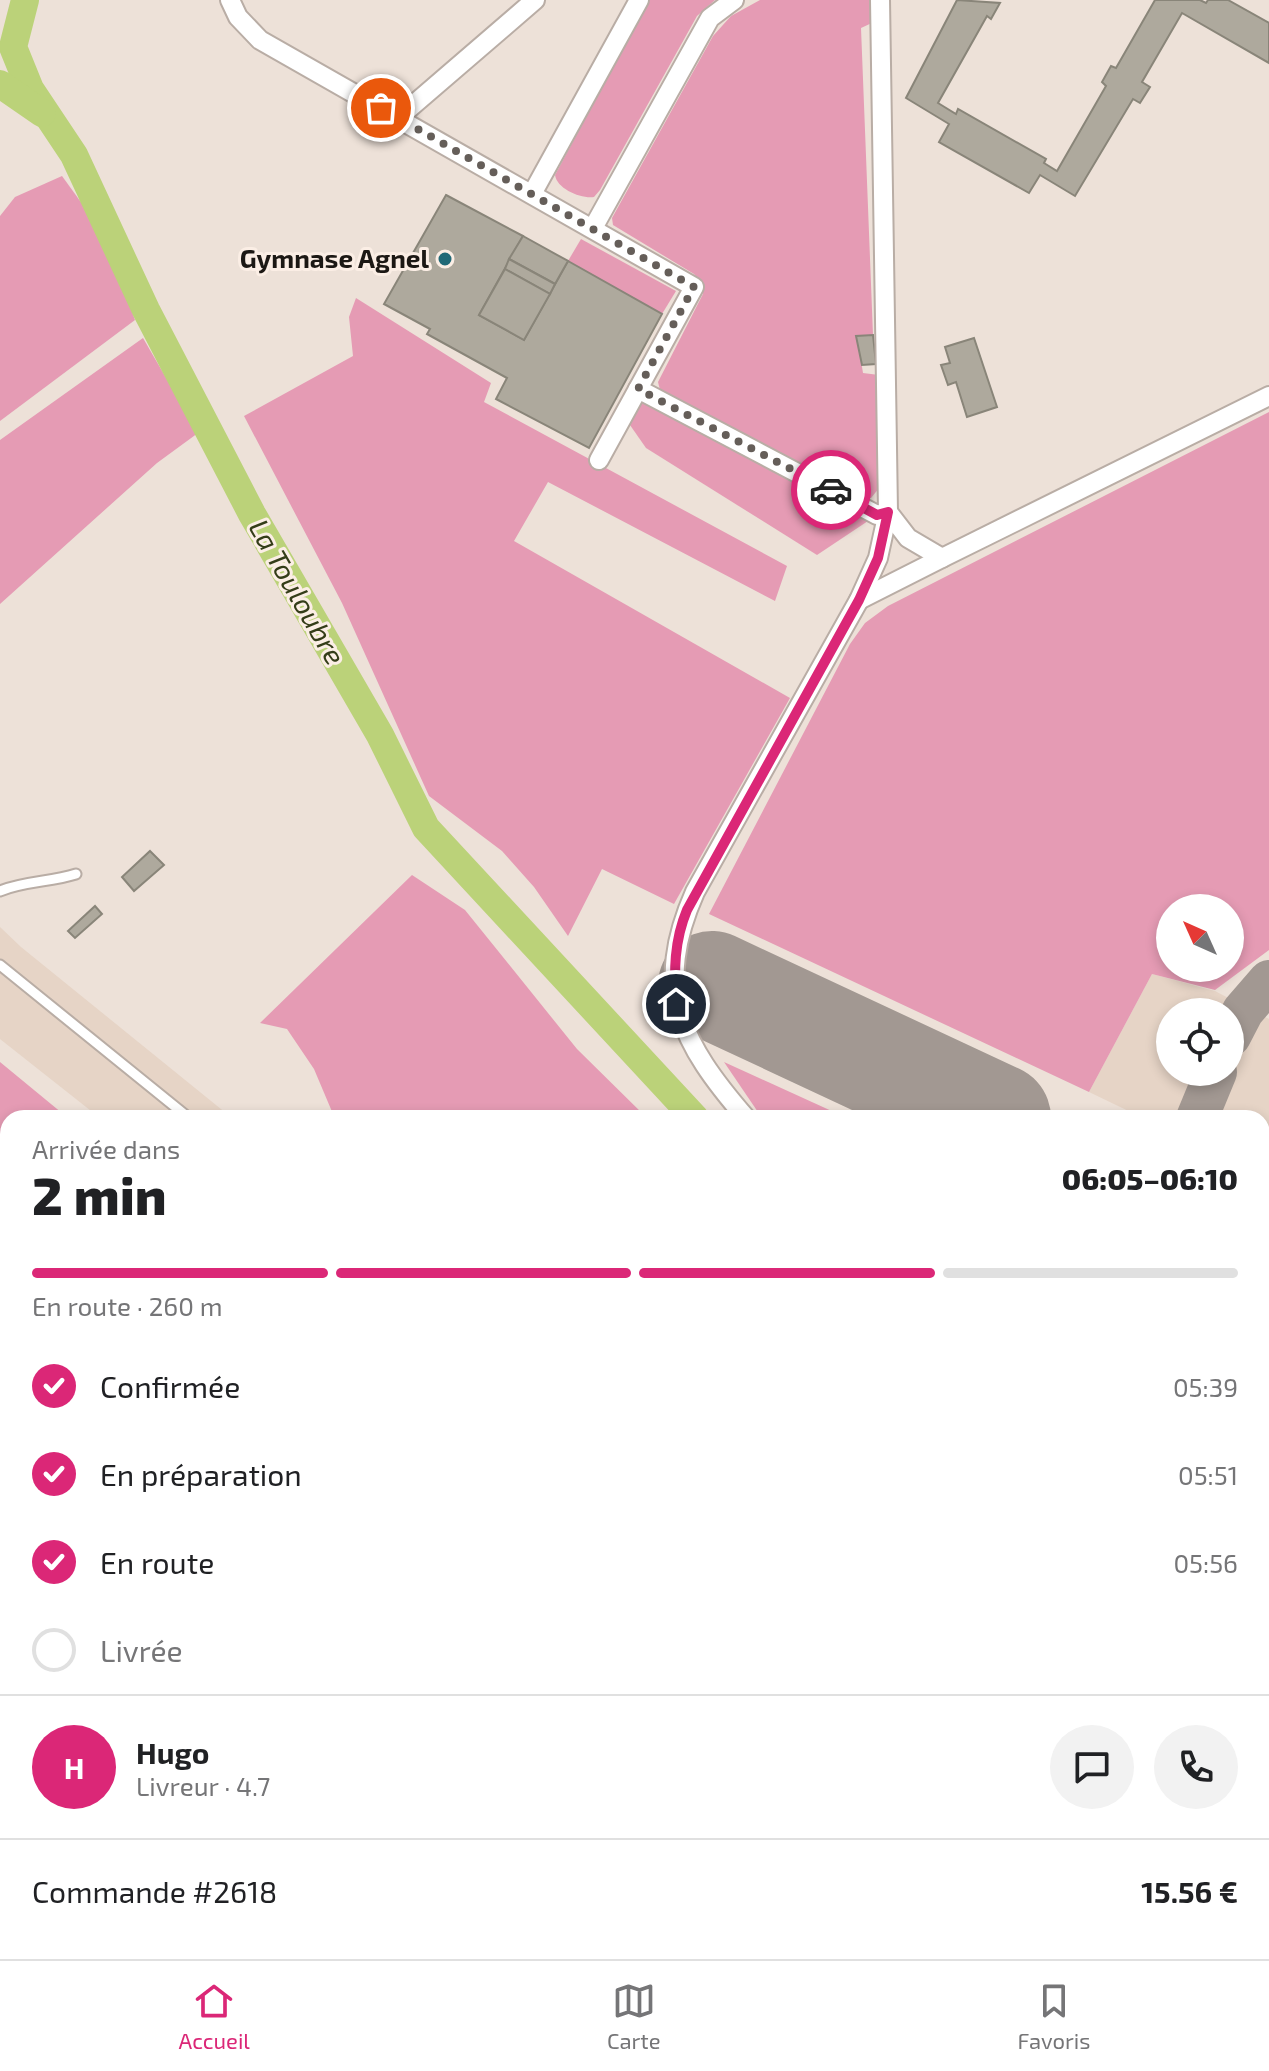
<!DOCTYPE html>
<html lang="fr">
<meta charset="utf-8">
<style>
body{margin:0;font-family:"Exo 2",sans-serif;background:#f2f2f2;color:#202124;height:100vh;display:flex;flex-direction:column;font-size:30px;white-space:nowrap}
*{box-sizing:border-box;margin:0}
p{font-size:26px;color:#757577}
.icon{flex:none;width:44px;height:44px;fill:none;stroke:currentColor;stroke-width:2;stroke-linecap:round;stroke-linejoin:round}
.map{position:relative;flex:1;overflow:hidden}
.sheet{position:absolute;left:0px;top:1110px;width:1270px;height:850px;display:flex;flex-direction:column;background:#fff;border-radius:24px 24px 0 0;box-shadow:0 4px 12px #0003}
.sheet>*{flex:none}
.needle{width:52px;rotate:315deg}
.fabs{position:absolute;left:1156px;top:894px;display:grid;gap:16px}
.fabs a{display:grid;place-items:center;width:88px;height:88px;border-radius:50%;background:#fff;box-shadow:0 4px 12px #0003;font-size:40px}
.pin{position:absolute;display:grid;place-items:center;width:68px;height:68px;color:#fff;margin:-34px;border:4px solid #fff;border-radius:50%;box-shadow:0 2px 8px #0007}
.courier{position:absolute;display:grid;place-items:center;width:80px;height:80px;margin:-40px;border:6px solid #db2777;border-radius:50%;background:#fff;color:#222;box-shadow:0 2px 10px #0007}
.head em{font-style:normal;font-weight:800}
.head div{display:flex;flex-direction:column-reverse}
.head{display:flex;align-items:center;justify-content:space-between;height:136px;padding:0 32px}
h1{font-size:52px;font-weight:800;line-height:60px}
.bar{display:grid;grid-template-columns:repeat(4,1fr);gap:12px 8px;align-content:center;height:96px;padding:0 32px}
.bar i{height:10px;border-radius:6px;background:#e0e0e0}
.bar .current{background:#db2777}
.bar p{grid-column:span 4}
.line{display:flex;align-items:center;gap:20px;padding:0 32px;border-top:2px solid #e0e0e0}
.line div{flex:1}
.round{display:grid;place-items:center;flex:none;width:84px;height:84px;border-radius:42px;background:#f2f2f2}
ol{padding:0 32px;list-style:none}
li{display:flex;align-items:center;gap:24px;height:88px}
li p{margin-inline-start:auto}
li .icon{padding:8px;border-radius:50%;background:#db2777;color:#fff;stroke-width:4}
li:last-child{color:#757577}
li i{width:44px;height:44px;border:4px solid #e0e0e0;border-radius:50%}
.tabs{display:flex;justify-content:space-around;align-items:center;height:112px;border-top:2px solid #e0e0e0;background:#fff;font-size:22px;color:#757577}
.tabs a{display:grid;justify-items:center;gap:4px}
.tabs .current{color:#db2777}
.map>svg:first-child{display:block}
</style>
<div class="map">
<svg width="1269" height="1959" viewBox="0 0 1269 1959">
<rect width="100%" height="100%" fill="#ede1d8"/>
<!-- built -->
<g fill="#e6d4c6" fill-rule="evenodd">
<path d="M0,927L21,947L232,1118H100L0,1039Z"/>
<path d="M1152,974L1215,991L1269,1019V1179L1262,1175V1118H1143L1089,1092ZM1170,1012H1230V1072H1170Z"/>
</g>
<!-- green -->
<g fill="#e59bb4" fill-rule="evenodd">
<path d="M649,0H715L697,16L600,190L594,197C581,199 557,189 555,175Z"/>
<path d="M760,0H869L874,22L861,28L873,335L857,336L863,373L879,375L880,487L871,498L862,499L660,390L658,382L703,294L701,283L694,274L613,225L612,218L713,36L731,16Z"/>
<path d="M62,176L104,234L135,320L0,421V216L15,197Z"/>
<path d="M581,239L676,291L662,314L568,261Z"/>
<path d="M356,298L491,383L484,402L787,566L775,601L548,482L514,541L790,698L674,904L602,869L568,936L534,887L502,851L429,796L342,603L244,416L353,356L349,317Z"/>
<path d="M143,338L198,433L157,463L0,604V440Z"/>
<path d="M638,389L877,515L817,555L646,448L623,415Z"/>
<path d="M1269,412V950L1215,990L1152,974L1089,1092L709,914L850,644L865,623L888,606ZM1170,908H1230V968H1170Z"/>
<path d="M412,875L465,910L577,1049L647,1118H338L333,1114L314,1069L287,1029L260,1023Z"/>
<path d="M0,1062L68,1118H8V1199L0,1195Z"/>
<path d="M724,1062L847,1118H762Z"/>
<path d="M1262,1305L1269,1308V1611L1262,1608Z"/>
<path d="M1262,1664L1269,1667V1859L1262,1847Z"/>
<path d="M238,1952H616L621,1959H231Z"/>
<path d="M851,1952H961L951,1959H858Z"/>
<path d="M989,1952H1178V1959H995Z"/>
</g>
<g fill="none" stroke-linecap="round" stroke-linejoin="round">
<!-- river -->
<g stroke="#bbd279" stroke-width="28">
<path d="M25,0L13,47L30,89L74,155L146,310L252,514L380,735L426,828L695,1118"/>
<path d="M0,84L42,113"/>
<path d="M1190,1952V1959"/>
</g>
<!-- taxiway -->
<g stroke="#a29892" stroke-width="42">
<path d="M1230,1036L1243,1011L1269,981"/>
<path d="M1197,1118L1216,1072"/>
<path d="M1262,1231L1269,1237"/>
<path d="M1262,1635L1269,1638"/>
</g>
<!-- runway -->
<g stroke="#a29892" stroke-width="108">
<path d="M712,985L997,1118"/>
<path d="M1262,1241L1269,1244"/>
</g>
</g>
<!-- building -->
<g fill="#aea99d" stroke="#898579" stroke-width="2">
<path d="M957,0L1000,3L991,19L987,16L938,103L956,114L958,109L1046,159L1044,163L1057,171L1106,86L1102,82L1111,66L1116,68L1155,0H1200L1206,3L1208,0H1228L1269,23V63L1182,13L1142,82L1150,87L1140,103L1133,99L1075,196L1040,175L1029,193L939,142L949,124L906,98Z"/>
<path d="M446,195L523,236L479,315L524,340L568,261L662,314L589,448L496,399L507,378L427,334L430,329L384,304Z"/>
<path d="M523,236L568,261L555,284L509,259Z"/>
<path d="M509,259L555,284L550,294L505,269Z"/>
<path d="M505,269L550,294L524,340L479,315Z"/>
<path d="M873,335L876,364L862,365L856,336Z"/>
<path d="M974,338L997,407L967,417L956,382L948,385L941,365L950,363L945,347Z"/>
<path d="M150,851L164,865L134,891L122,877Z"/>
<path d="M95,906L102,914L75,938L68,931Z"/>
<path d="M8,1303V1328L0,1336V1311Z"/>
<path d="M647,1952H683L676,1959H647Z"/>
</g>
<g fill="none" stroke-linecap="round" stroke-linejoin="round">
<!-- service casing -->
<g stroke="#b9ada5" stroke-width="13">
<g id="service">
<path d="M0,891C24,881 51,882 76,874"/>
<path d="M0,965L189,1118"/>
<path d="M618,1952L624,1959"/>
<path d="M717,1952L723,1959"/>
<path d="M693,1959L702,1952"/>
</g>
</g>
<!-- minor casing -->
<g stroke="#b9ada5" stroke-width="22">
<g id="minor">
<path d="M230,0L238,17L260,40L694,287L599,460"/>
<path d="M398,118L535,0"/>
<path d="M532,194L639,0"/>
<path d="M593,228L710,18L734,0"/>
<path d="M638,389L877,515L888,512L908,538L942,558L1269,396"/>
<path d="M859,600L942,558"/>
<path d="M746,1118C681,1043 652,989 695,892L859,600L878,558L888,512L880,0"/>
<path d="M0,1364L8,1371"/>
<path d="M1262,1884L1269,1900"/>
</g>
</g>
<!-- service -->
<use href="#service" stroke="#fff" stroke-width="9"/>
<!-- minor -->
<use href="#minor" stroke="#fff" stroke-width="18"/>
</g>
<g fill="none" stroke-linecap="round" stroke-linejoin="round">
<!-- done -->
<path stroke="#655e59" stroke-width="8" stroke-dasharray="0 14.4" d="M381,108L694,287L638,389L831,490"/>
<!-- route -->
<path stroke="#db2777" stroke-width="10" d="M676,1004C674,971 674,941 687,910L859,600L878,558L888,512L877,515L831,490"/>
</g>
<!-- markers -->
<circle fill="#216977" stroke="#fbeee5" stroke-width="3" cx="445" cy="259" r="8"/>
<g text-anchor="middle" stroke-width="6" stroke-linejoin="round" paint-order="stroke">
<!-- poi labels -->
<g font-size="26" font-weight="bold" fill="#1c1814" stroke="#fbeee5" text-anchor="end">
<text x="429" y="268">Gymnase Agnel</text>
</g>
<!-- water labels -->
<g font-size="28" font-style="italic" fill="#343d18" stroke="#fbeee5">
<text transform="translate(297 592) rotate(60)" y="10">La Touloubre</text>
</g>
</g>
</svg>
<div class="fabs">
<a><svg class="needle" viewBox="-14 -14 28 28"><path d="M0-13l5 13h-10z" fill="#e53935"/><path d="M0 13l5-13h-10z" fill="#757577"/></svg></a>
<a><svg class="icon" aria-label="locate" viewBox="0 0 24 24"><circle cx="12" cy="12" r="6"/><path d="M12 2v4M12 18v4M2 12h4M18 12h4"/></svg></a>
</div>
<div class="pin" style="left:381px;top:108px;background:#ea580c"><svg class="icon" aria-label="bag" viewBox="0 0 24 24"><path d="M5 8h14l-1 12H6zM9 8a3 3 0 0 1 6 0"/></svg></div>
<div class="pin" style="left:676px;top:1004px;background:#1f2937"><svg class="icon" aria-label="home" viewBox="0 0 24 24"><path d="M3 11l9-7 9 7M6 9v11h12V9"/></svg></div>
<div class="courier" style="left:831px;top:490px"><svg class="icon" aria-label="car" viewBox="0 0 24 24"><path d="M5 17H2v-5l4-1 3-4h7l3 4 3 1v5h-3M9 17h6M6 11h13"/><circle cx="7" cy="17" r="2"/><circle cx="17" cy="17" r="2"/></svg></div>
<section class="sheet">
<div class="head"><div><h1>2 min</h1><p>Arrivée dans</p></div><em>06:05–06:10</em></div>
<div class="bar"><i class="current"></i><i class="current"></i><i class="current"></i><i></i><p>En route · 260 m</p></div>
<ol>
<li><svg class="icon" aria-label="check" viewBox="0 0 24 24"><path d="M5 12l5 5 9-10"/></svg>Confirmée<p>05:39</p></li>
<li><svg class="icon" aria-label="check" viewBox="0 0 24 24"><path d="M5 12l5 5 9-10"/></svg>En préparation<p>05:51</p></li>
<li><svg class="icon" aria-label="check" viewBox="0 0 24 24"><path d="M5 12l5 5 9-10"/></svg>En route<p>05:56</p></li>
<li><i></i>Livrée</li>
</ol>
<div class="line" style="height:144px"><b class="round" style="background:#db2777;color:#fff">H</b><div><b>Hugo</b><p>Livreur · 4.7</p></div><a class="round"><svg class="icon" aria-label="chat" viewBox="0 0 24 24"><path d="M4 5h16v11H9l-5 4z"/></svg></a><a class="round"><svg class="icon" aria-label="phone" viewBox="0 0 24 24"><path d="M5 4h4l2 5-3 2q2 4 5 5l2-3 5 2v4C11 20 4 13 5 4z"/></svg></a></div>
<div class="line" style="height:104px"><div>Commande #2618</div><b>15.56 €</b></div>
</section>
</div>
<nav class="tabs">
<a class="current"><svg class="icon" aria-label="home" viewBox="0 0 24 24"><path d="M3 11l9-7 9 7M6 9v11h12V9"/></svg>Accueil</a>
<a><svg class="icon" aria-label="map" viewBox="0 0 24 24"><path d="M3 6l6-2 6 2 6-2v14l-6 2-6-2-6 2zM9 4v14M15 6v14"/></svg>Carte</a>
<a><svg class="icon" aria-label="saved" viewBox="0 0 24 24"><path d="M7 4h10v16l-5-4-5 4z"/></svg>Favoris</a>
</nav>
